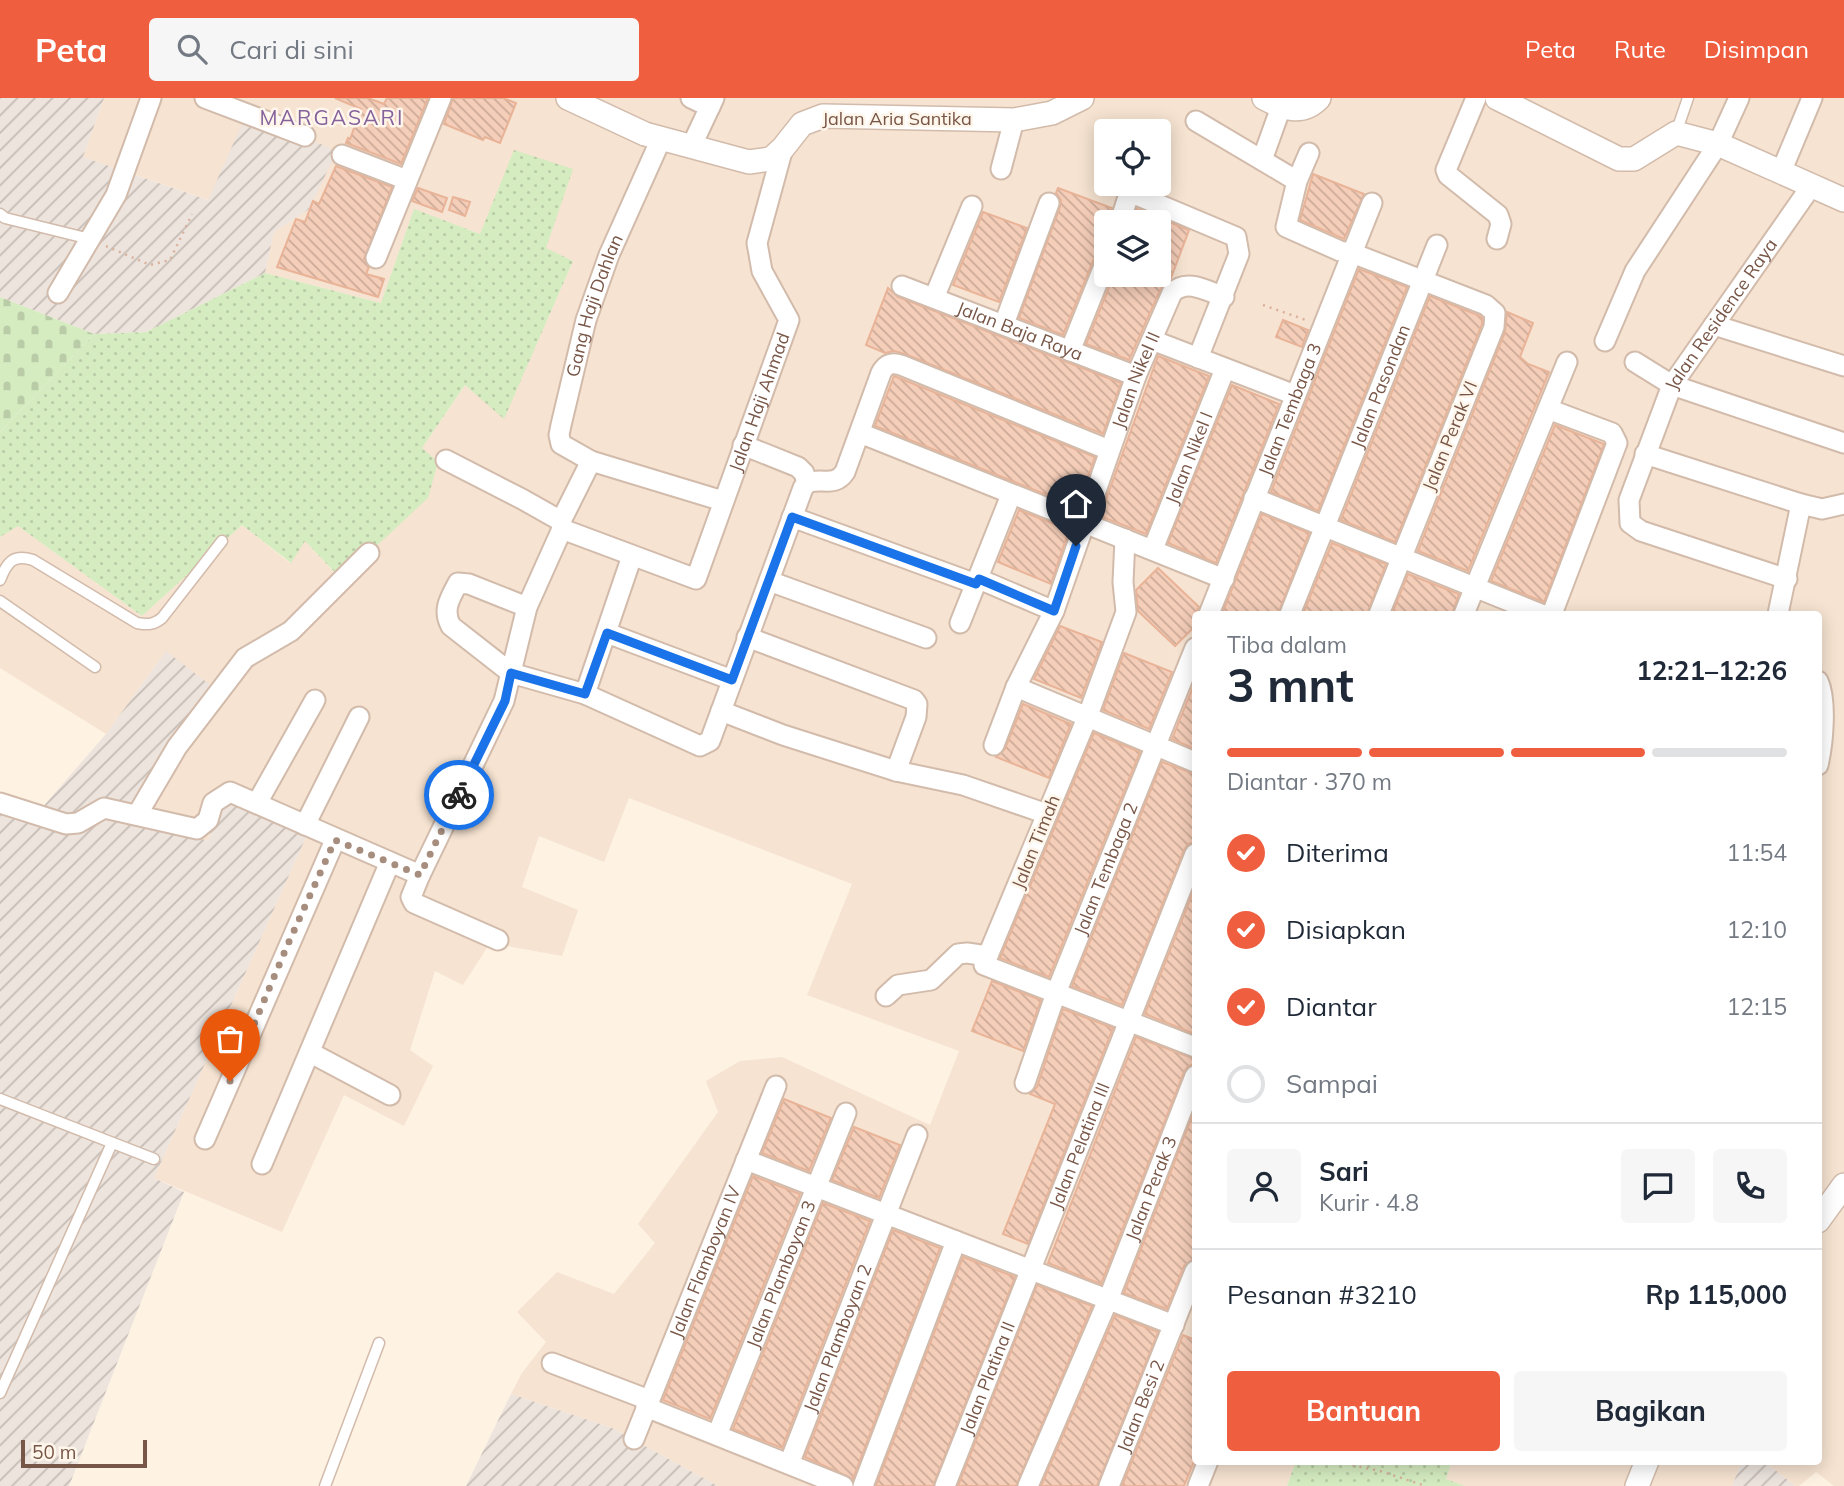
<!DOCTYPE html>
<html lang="id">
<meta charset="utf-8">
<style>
body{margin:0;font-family:Mulish,sans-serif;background:#f6f6f7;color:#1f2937;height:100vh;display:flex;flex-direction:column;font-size:26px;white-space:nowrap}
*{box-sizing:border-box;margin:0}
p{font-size:23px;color:#747a83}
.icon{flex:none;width:38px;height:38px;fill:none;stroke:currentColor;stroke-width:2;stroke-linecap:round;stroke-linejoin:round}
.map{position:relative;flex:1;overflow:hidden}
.details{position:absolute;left:1192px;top:513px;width:630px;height:854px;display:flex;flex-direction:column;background:#fff;border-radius:7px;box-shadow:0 4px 18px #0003}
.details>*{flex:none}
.controls{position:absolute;left:1094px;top:21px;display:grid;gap:14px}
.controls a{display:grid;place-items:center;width:77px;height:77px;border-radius:7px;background:#fff;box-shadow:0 4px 18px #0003;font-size:35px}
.scale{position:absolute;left:21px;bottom:18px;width:126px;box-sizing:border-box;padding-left:7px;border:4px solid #785647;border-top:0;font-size:19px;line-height:24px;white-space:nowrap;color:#785647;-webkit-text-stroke:5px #fff6eb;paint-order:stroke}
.pin{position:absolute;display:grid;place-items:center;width:60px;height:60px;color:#fff;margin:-72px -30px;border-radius:50% 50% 50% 0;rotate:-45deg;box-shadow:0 0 7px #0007}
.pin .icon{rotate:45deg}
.courier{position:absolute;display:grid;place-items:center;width:70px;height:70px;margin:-35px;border:5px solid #1a73e8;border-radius:50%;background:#fff;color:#222;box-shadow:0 2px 9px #0007}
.overview em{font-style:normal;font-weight:700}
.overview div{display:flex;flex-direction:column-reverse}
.overview{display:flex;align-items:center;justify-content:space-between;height:119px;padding:0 35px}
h1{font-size:46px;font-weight:700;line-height:52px}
.bar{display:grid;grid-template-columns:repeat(4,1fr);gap:10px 7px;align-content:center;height:84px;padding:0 35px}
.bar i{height:9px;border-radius:5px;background:#e0e1e3}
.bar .active{background:#f05e40}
.bar p{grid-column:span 4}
.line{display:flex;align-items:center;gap:18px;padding:0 35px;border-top:2px solid #e0e1e3}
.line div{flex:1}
.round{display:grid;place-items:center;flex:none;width:74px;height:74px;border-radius:7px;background:#f6f6f7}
ol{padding:0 35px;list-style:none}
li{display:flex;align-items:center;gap:21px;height:77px}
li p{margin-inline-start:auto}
li .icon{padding:7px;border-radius:50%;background:#f05e40;color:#fff;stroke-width:4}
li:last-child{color:#747a83}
li i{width:38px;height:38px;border:4px solid #e0e1e3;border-radius:50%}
.primary-button{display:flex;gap:14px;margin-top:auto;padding:14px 35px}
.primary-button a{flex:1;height:80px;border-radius:7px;background:#f05e40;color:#fff;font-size:28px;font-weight:700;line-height:80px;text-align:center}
.primary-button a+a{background:#f6f6f7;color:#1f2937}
header{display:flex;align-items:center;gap:42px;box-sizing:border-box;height:98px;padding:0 35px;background:#f05e40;color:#fff}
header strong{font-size:33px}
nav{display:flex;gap:38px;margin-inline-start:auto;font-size:24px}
.search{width:490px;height:63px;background:#f6f6f7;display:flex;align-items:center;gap:18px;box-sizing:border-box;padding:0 24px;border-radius:7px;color:#747a83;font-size:26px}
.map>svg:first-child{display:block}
</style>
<header>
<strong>Peta</strong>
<div class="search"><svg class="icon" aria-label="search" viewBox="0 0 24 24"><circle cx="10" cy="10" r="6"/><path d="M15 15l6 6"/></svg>Cari di sini</div>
<nav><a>Peta</a><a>Rute</a><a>Disimpan</a></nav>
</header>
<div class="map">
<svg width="1844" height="1388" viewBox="0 0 1844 1388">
<defs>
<pattern id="industrial-furrows" width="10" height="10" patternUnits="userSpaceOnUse" patternTransform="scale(1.75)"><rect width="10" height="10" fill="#ede4de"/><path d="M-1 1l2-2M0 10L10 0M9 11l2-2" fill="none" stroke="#c5bcb6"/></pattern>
<pattern id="grass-dots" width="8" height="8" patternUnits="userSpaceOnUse" patternTransform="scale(1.75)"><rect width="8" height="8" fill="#d5ecc1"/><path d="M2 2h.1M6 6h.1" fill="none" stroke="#bacca7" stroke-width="1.8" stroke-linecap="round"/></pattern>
<pattern id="cemetery-stones" width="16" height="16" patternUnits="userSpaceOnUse" patternTransform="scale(1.75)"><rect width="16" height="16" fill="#d5ecc1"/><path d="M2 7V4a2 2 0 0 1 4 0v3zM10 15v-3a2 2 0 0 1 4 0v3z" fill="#bacca7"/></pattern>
<pattern id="building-back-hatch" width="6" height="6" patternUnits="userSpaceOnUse" patternTransform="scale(1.75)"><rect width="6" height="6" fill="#f5ceb9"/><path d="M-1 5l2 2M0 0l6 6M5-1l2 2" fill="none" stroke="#cbaa98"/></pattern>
</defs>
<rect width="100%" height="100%" fill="#fef2e3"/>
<!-- residential -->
<g fill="#f6e3d1" fill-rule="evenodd">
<path d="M104,0H1844V1388H1834L1816,1374L1799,1388H1795L1764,1363H1818V516H1195V1363H1296L1287,1388H718L612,1330L511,1296L522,1275L546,1244L517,1214L557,1174L614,1196L655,1145L638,1126L718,1014L706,983L740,963L782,959L930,1027L959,953L807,897L852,786L629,700L604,764L539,738L522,789L578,812L562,858L490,845L463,887L435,873L410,952L433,968L404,1028L344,997L282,1134L154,1080L311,728L226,694L208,743L136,720L166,553L106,636L0,570V439L18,428L142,518L242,427L290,465L305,443L340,481L422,350L466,286L504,320L573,163L546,151L480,136L414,112L381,205L265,175L274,134L309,111L209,102L83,59ZM1106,33H1158V86H1106ZM1106,124H1158V177H1106Z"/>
<path d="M1452,1363H1742L1732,1388H1465L1446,1381Z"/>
</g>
<!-- industrial -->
<g fill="url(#industrial-furrows)">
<path d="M0,0H104L83,59L208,102L247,15L337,53L309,111L274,134L265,175L146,234L94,236L0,199Z"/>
<path d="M166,553L218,593L137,720L208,743L226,694L311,728L154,1080L184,1094L69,1388H0V707L34,719L106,636Z"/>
<path d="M511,1296L612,1330L718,1388H466Z"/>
<path d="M1742,1363H1764L1795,1388H1732Z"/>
</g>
<!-- grass -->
<g fill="url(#grass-dots)">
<path d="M514,52L573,71L546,150L573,163L504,321L465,287L422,350L438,364L428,400L341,481L305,443L291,465L242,427L142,518L18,428L0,439V334L94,236L146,234L265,175L381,205L414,111L480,136Z"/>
<path d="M1296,1363H1452L1446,1381L1465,1388H1287Z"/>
</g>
<!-- cemetery -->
<path fill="url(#cemetery-stones)" d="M0,199L94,236L0,334Z"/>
<!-- building -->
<g fill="url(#building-back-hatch)" stroke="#e9b398" stroke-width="2">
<path d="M335,0H368L384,6L387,0H428L401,66L346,45L348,40L350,41L361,11Z"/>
<path d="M453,0H503L516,5L500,45L485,39L483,42L444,26Z"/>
<path d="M336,68L392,89L364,161L369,169L366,176L384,181L378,199L277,169L296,121L305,124L313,103L319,106Z"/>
<path d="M1313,76L1364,96L1344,141L1300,122Z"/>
<path d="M418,90L447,100L442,114L412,103Z"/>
<path d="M1058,90L1112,110L1108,124H1106V140L1102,152L1095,158L1063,237L1019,220L1060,109L1061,102L1056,95Z"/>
<path d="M453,99L470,104L465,118L449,112Z"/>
<path d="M1137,111L1189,132L1171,180L1161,190L1129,262L1086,246L1114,177H1158V124H1133Z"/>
<path d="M983,114L1027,130L999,204L953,187Z"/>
<path d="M1359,171L1407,189L1318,413L1271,394Z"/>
<path d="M888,190L898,199L1121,285L1103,336L905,256L894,253L885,255L866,247Z"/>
<path d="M1430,198L1480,218L1482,220V226L1395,444L1341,422Z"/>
<path d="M1507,214L1533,225L1520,259L1528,266L1549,274L1468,473L1418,453L1505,234Z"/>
<path d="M1283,222L1308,232L1302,249L1276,239Z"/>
<path d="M1158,258L1209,278L1146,436L1100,418Z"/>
<path d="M894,278L1095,359L1077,409L875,328Z"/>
<path d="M1232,287L1279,306L1216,465L1168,445Z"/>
<path d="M1555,327L1604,346L1544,504L1491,483Z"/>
<path d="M1019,412L1069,432L1051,486L998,464Z"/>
<path d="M1262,416L1309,435L1278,516H1222Z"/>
<path d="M1332,445L1386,466L1367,516H1303Z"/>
<path d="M1158,470L1199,509L1195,516V528L1175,548L1138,513L1136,492Z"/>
<path d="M1408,476L1459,496L1452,516H1392Z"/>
<path d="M1060,528L1102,544L1081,600L1034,581Z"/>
<path d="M1124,555L1172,574L1149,631L1103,612Z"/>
<path d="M1195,584V651L1172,641Z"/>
<path d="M1023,606L1071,626L1049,680L996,659L1005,651Z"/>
<path d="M1094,635L1140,654L1049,879L1000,860Z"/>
<path d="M1162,664L1195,676V744L1188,746L1184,752L1122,907L1072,888Z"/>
<path d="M1195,789V936L1145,916Z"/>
<path d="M992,883L1041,902L1023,953L972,933Z"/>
<path d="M1063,911L1113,930L1028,1146L1003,1136L1055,1006L1030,996L1037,989Z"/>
<path d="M1136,939L1195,961V966L1188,968L1184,974L1101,1186L1048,1165Z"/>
<path d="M784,1001L831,1020L809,1073L762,1055Z"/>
<path d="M1195,1011V1160L1184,1168L1167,1211L1124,1195Z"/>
<path d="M854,1029L900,1047L879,1100L832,1082Z"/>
<path d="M753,1078L800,1096L710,1321L663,1302Z"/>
<path d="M823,1105L870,1123L782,1350L733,1331Z"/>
<path d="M893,1132L940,1150L853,1381L805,1359Z"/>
<path d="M963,1159L1015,1179L933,1388H876Z"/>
<path d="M1037,1187L1092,1208L1016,1388H958Z"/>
<path d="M1115,1217L1158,1234L1097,1388H1041Z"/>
<path d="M1183,1237L1195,1242V1361L1184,1388H1122Z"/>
</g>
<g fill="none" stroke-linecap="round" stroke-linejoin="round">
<!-- service casing -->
<g stroke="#d2bbab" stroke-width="13">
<g id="service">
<path d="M1676,35L1688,0"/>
<path d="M0,116L5,120L90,141"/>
<path d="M0,482C7,464 13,456 33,462L137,525C148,527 153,527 162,520L222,443"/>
<path d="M0,503L95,569"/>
<path d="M0,1001L154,1061"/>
<path d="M0,1295L112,1045"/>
<path d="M325,1388L379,1245"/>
</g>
</g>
<!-- minor casing -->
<g stroke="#d2bbab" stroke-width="23">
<g id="minor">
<path d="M205,0L305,38"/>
<path d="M691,0L710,9"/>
<path d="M1476,0L1446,72L1448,77L1498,117L1501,126L1497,141"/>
<path d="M1196,23L1297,83"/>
<path d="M692,47L714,0"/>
<path d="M1309,55L1297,83L1286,129L1340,153L1352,155L1486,207L1495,215L1494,229L1379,516"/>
<path d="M342,57L407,82"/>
<path d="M1262,62L1281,9"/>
<path d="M1001,71L1014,22"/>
<path d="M1781,74L1812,0"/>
<path d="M1120,124L1128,99L1134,96L1236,139L1239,156L1198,260"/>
<path d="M376,160L441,0"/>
<path id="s1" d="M902,188L1136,278"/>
<path d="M58,195L116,97L151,0"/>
<path d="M934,200L972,108"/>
<path d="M1004,226L1049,105"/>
<path d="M1714,227L1844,268"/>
<path d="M1152,242L1295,297"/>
<path d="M1605,243L1635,173L1718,46L1739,0"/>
<path d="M1070,253L1106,163"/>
<path d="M1635,264L1672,287L1844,345"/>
<path d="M1548,311L1612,335L1617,345L1552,516"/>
<path d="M860,335L1224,481"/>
<path d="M743,347L798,369L804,375L807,385"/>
<path d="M1645,356L1801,406L1822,411L1844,406"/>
<path id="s2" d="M591,363L561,346L559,337L561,327L586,222L609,157L661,41"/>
<path d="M807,385C822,379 834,390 845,374L881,275C886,266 891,264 901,267L1109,352"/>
<path d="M1254,400L1541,516"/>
<path d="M792,419L976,486"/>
<path d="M561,423L591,363L723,403"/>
<path id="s3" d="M562,431L696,481L789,222L762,173L757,145L783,50"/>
<path d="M1125,441L1123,484L1126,514L1087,620L984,867L1195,949"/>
<path id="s4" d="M1153,451L1225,271"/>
<path d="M979,481L1054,513"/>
<path id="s5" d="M1787,481L1641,433L1630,425L1629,402L1672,287L1812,87"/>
<path d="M769,483L926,540"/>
<path d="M527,509L469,486L458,485C450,500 442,512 451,528L511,575L585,596L700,648L710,643L803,390L807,385"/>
<path id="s6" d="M1209,516L1372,105"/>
<path id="s7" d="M1290,516L1437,147"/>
<path d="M1464,516L1567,264"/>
<path d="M1778,516L1801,406"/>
<path d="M960,525L1011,397"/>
<path d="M607,535L732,582"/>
<path d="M747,539L914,602L917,606L916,619L896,673"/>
<path d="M1818,583C1827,602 1823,646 1818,667"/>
<path d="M1016,589L1195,664"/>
<path d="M585,596L632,458"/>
<path d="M721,613L783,637L896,673L963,687L1047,716"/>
<path id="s8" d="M994,647L1016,589L1054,513L1136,278L1172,195C1187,180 1207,193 1224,199"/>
<path d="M0,705L66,726L78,725L104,710L197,731L208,722L213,705L230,694L420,777L504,603L527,509L562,431L561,423L522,401L446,362"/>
<path d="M257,705L315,602"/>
<path d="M137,717L177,649L245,560L291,533L369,455"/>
<path d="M305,727L359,619"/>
<path d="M420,777L411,799L414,805L498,842"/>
<path d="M886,898L898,887L931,882L958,856L967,855L988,858"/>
<path d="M311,955L390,997"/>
<path id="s9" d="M1025,985L1056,895L1195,550"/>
<path d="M205,1041L335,742"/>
<path d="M746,1062L1174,1227"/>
<path d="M262,1066L390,764"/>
<path d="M552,1265L649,1302"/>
<path d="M646,1309L843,1388"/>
<path id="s10" d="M717,1337L846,1015"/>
<path id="s11" d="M634,1341L776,988"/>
<path id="s12" d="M789,1366L917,1037"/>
<path d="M863,1388L956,1143"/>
<path id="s13" d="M945,1388L1195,756"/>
<path id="s14" d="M1028,1388L1108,1202L1195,978"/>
<path id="s15" d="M1109,1388L1195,1173"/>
<path d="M1198,1388L1208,1363"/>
</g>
</g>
<!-- tertiary casing -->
<g stroke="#d2bbab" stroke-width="26">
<g id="tertiary">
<path d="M568,0L645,36L749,64L771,61L783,50L802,26L823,18L1014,22L1052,15L1082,0"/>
<path d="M1264,0C1283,10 1302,18 1319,0"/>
<path d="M1497,0L1619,61H1634L1676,35L1718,46L1844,102"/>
<path d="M1818,1123L1844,1087"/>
<path d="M1637,1388L1647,1363"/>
</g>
</g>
<!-- path -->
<g stroke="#dab19c" stroke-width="2.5" stroke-dasharray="2 5" stroke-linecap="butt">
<path d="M106,148L150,167L170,162L192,116"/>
<path d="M1263,207L1306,222"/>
<path d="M1332,1363L1380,1373L1426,1388"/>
</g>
<!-- service -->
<use href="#service" stroke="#fff" stroke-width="10"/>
<!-- minor -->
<use href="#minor" stroke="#fff" stroke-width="19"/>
<!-- tertiary -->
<use href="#tertiary" stroke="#fff" stroke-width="23"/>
</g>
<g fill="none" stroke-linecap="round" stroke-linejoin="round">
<!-- done -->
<path stroke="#a78d7e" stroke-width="7" stroke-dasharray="0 12.6" d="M230,983L288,846L335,742L420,777L459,697"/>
<!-- route -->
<path stroke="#1a73e8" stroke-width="9" d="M459,697L505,603L511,575L585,596L607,535L732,582L792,419L976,486L979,481L1054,513L1076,448"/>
</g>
<g text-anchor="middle" stroke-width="5" stroke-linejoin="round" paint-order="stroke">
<!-- street labels -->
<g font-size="18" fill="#785647" stroke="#fff6eb">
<text x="897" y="27">Jalan Aria Santika</text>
<text dy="6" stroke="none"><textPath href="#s2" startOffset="178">Gang Haji Dahlan</textPath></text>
<text dy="6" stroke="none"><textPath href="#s5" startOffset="399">Jalan Residence Raya</textPath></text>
<text dy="6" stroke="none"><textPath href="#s1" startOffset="126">Jalan Baja Raya</textPath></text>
<text dy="6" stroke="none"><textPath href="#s8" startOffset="392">Jalan Nikel II</textPath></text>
<text dy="6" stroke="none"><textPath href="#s7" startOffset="245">Jalan Pasondan</textPath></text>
<text dy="6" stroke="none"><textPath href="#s3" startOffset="331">Jalan Haji Ahmad</textPath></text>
<text dy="6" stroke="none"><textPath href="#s6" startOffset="220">Jalan Tembaga 3</textPath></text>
<text transform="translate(1450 338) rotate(-68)" y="6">Jalan Perak VI</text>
<text dy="6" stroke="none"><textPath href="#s4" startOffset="98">Jalan Nikel I</textPath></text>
<text transform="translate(1036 744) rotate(-68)" y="6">Jalan Timah</text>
<text dy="6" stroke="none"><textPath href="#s9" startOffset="229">Jalan Tembaga 2</textPath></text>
<text dy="6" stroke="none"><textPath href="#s13" startOffset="366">Jalan Pelatina III</textPath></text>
<text dy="6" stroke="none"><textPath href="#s14" startOffset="322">Jalan Perak 3</textPath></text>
<text dy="6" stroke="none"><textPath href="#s11" startOffset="191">Jalan Flamboyan IV</textPath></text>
<text dy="6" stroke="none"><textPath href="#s10" startOffset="173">Jalan Plamboyan 3</textPath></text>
<text dy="6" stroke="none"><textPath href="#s12" startOffset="135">Jalan Plamboyan 2</textPath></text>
<text dy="6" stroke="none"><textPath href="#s13" startOffset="116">Jalan Platina II</textPath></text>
<text dy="6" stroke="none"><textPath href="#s15" startOffset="86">Jalan Besi 2</textPath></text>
</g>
<!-- quarter labels -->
<g font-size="21" letter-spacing="2" fill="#85629c" stroke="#fff6eb">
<text x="332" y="27">MARGASARI</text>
</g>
</g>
</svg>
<div class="controls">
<a><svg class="icon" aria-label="locate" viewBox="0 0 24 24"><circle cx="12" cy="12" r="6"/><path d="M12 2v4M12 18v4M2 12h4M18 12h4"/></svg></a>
<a><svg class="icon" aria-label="layers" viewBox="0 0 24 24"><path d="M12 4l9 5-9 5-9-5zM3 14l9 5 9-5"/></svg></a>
</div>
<div class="scale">50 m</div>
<div class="pin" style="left:230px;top:983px;background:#ea580c"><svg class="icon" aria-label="bag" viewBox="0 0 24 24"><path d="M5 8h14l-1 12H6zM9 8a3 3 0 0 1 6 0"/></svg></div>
<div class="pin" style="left:1076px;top:448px;background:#1f2937"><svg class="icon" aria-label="home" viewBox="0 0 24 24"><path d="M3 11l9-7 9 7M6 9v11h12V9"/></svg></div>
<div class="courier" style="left:459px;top:697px"><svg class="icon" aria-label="bike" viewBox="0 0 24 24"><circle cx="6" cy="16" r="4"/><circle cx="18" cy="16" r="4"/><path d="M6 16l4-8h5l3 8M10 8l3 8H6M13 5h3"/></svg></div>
<section class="details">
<div class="overview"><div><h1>3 mnt</h1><p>Tiba dalam</p></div><em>12:21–12:26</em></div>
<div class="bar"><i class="active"></i><i class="active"></i><i class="active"></i><i></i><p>Diantar · 370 m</p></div>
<ol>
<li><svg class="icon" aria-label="check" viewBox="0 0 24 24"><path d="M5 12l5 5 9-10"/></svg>Diterima<p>11:54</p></li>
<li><svg class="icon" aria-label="check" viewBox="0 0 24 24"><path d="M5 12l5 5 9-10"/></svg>Disiapkan<p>12:10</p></li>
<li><svg class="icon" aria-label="check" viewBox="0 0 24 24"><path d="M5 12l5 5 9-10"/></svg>Diantar<p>12:15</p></li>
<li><i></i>Sampai</li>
</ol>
<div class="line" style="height:126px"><a class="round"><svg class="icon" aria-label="person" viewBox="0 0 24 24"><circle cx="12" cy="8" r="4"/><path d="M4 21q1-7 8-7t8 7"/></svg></a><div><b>Sari</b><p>Kurir · 4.8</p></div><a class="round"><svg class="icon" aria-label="chat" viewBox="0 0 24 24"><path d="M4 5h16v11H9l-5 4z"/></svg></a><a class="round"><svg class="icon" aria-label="phone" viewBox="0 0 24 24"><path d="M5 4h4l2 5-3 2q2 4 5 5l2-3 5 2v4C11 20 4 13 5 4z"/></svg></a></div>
<div class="line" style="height:91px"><div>Pesanan #3210</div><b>Rp 115,000</b></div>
<div class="primary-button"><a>Bantuan</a><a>Bagikan</a></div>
</section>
</div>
